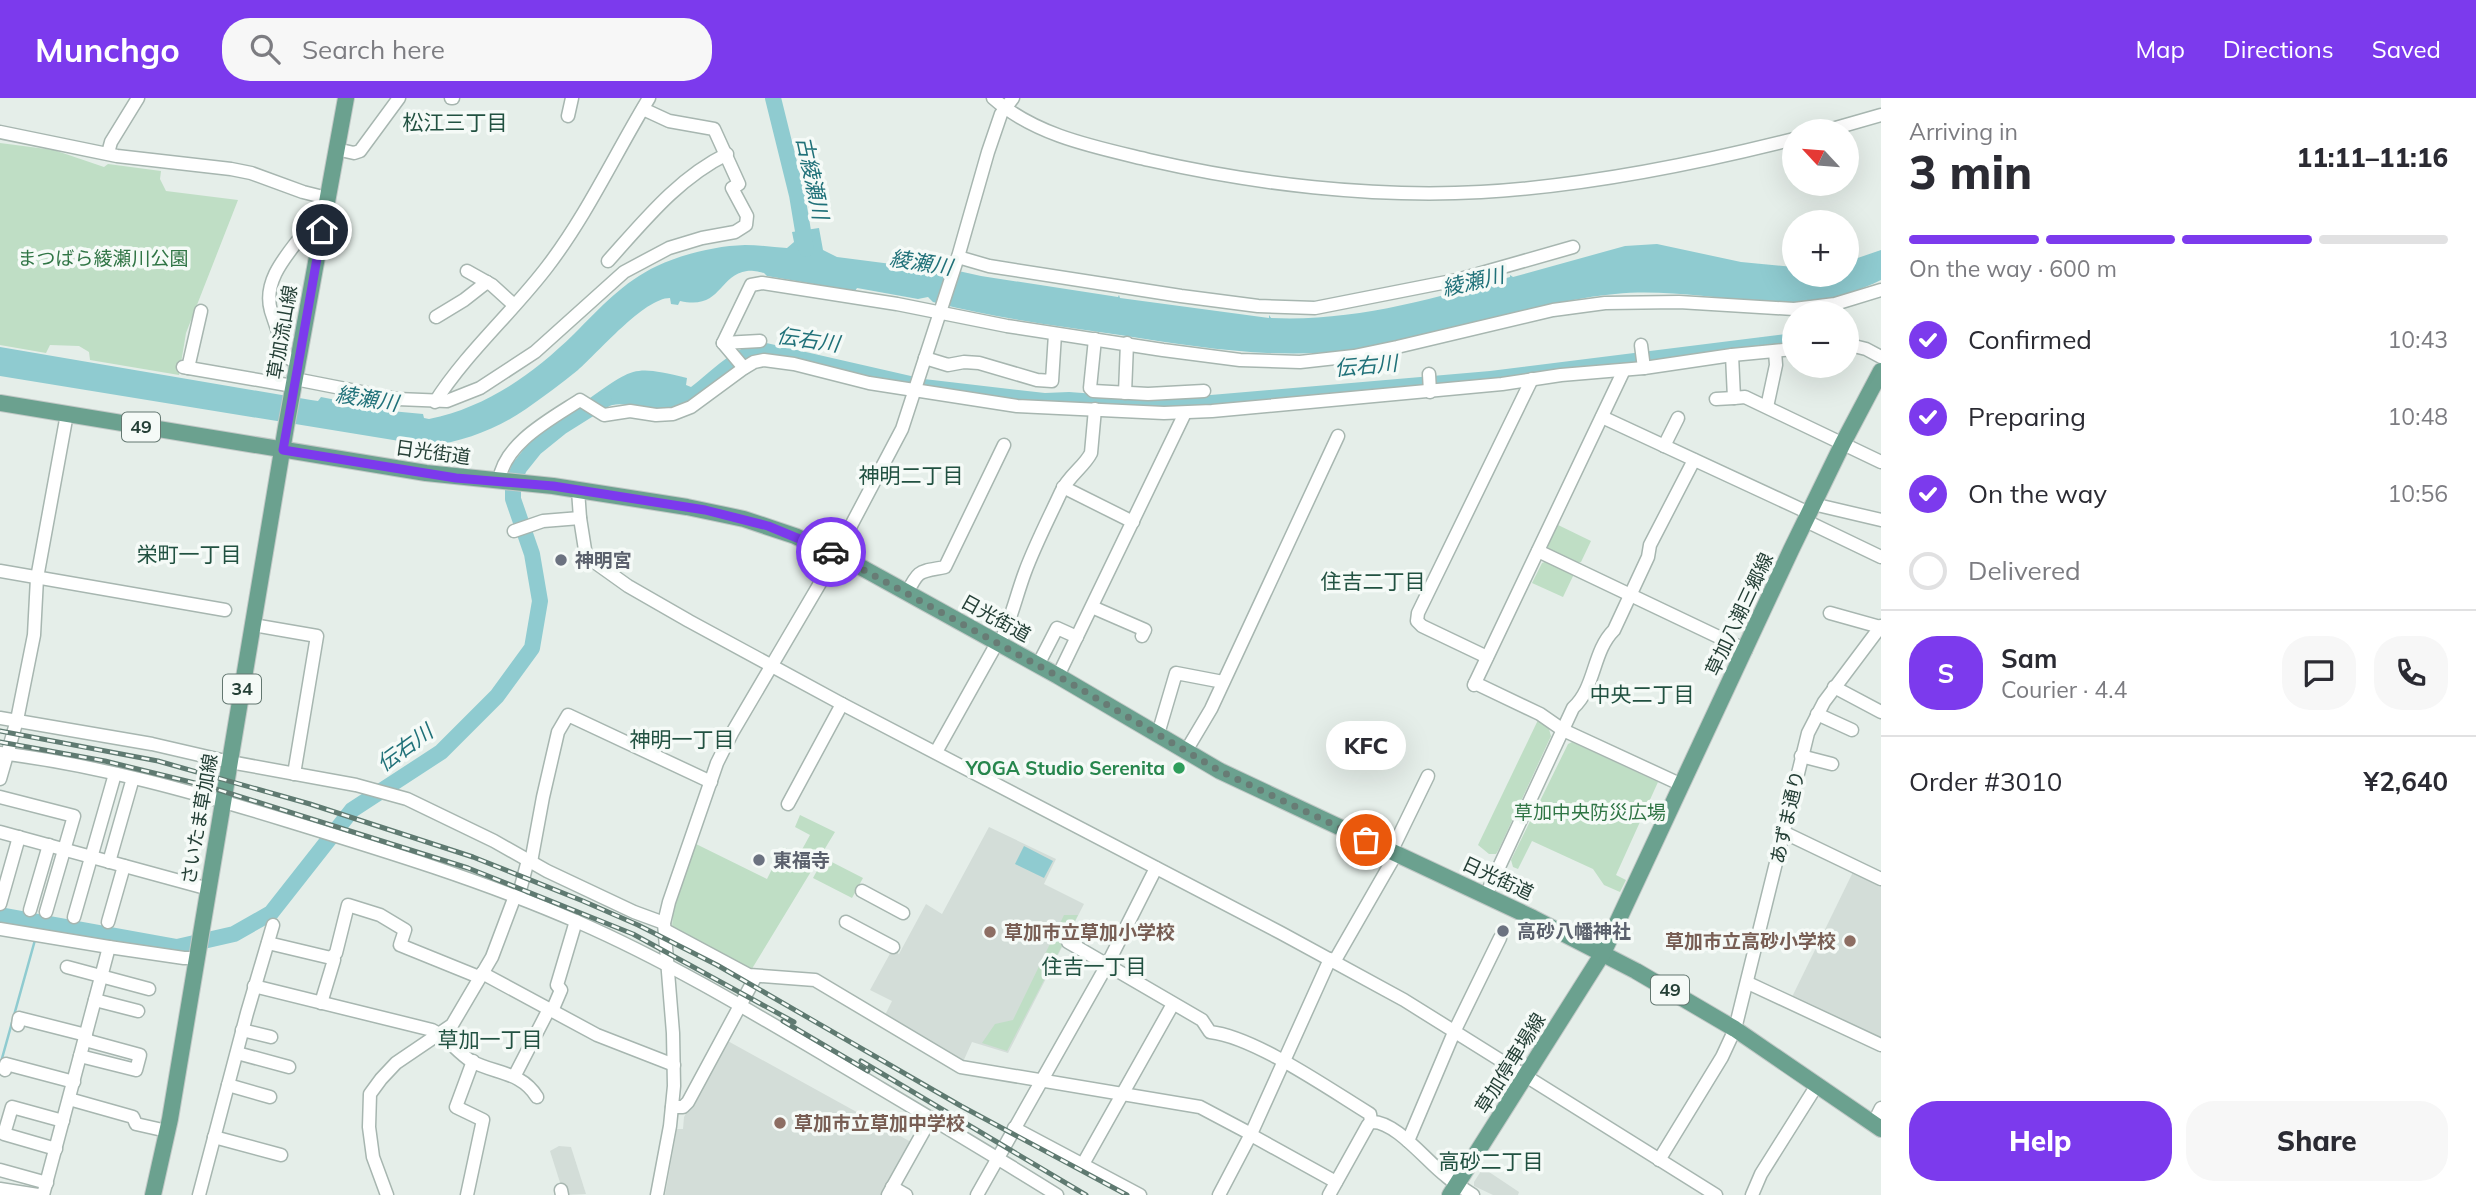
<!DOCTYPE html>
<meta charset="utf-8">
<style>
body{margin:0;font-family:Mulish,"Noto Sans JP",sans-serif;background:#f7f7f7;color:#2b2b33;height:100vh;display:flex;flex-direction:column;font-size:26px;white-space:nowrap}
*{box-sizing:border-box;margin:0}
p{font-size:23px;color:#7c7c81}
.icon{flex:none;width:38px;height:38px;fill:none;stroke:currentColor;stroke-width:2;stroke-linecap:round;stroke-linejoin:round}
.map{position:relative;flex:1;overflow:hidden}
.drawer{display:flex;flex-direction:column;background:#fff;width:595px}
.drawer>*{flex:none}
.needle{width:46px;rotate:296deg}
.fabs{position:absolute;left:1782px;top:21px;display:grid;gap:14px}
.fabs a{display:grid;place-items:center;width:77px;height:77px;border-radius:50%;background:#fff;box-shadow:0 7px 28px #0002;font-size:35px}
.pin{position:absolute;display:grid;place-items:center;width:60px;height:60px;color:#fff;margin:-30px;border:4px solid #fff;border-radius:50%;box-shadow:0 2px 7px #0007}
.courier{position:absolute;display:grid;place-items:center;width:70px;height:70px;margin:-35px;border:5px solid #7c3aed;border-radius:50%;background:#fff;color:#222;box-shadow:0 2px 9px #0007}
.bubble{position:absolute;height:49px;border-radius:24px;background:#fff;box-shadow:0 7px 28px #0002;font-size:23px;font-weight:800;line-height:49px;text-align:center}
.overview em{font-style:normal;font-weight:800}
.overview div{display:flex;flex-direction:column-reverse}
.overview{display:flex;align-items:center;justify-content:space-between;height:119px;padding:0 28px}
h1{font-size:46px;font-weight:800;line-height:52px}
.bar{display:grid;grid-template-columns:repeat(4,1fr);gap:10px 7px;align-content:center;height:84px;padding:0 28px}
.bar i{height:9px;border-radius:5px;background:#e1e1e2}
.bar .active{background:#7c3aed}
.bar p{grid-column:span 4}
.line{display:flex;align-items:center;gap:18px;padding:0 28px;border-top:2px solid #e1e1e2}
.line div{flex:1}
.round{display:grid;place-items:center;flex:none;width:74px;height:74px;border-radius:28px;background:#f7f7f7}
ol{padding:0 28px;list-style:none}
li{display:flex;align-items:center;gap:21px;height:77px}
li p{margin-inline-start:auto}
li .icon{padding:7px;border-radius:50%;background:#7c3aed;color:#fff;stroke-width:4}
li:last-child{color:#7c7c81}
li i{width:38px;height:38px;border:4px solid #e1e1e2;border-radius:50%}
.cta{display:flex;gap:14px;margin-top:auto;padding:14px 28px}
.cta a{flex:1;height:80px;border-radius:28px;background:#7c3aed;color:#fff;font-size:28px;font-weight:800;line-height:80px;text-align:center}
.cta a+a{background:#f7f7f7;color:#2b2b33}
header{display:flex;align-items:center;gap:42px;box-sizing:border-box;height:98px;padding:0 35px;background:#7c3aed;color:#fff}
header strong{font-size:33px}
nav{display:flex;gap:38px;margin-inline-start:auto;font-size:24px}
.search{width:490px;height:63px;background:#f7f7f7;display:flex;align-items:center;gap:18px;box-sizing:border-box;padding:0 24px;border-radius:28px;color:#7c7c81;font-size:26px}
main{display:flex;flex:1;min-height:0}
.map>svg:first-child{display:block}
</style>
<header>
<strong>Munchgo</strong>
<div class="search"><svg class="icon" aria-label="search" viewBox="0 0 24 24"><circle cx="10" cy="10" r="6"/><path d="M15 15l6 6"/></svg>Search here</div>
<nav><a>Map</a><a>Directions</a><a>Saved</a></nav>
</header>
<main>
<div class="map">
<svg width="1881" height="1097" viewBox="0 0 1881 1097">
<rect width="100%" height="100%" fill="#e5eee9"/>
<!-- built -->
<g fill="#d3ddd8">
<path d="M989,729L1056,761L1044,786L1084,806L1008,955L972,944L962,966L884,919L892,903L870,892L892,852L899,856L926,806L942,816Z"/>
<path d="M1853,774L1881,787V941L1792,899Z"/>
<path d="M726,942L911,1044L882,1097H665L677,1031H683L684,1019Z"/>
<path d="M559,1048L571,1049L586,1096L564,1097L550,1053Z"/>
<path d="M1483,1070L1519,1094L1518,1097H1493L1474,1088V1084Z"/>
</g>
<!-- green -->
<g fill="#bfdec5">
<path d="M0,45L54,52L104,69L108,66L161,73L160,81L166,93L238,102L186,235L179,277L90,262L89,254L79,248L50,247L46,255L0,247Z"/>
<path d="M1556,426L1591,443L1581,464L1575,465L1548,452L1547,446Z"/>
<path d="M1547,463L1574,476L1563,499L1532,485L1542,465Z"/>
<path d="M1538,622L1549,631L1551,638L1499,751L1496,756H1489L1478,747Z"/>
<path d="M1572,644L1658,684L1616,777L1626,782L1620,794L1604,787L1593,771L1532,743L1518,771L1513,769L1511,762L1568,646Z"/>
<path d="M800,717L835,734L750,874L672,830L673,813L696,746L767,781L783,749L799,757L810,737L795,729Z"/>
<path d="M824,760L863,780L852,800L813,780Z"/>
<path d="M1064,817H1078L1007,953L982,945L995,926L1013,922Z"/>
</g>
<!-- water -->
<g fill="#8fcbd0">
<path d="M819,130L823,152L837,159L938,172L945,170L981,178L1118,199L1119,197L1120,200L1269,220V217L1271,220C1352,224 1433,201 1510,179V177L1513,179L1625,148L1657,146L1741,164L1794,169V177H1846V164L1881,152V182C1860,192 1839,200 1816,203C1797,206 1777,204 1758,203C1711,200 1662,191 1615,196C1525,205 1441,240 1351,252C1274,262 1197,249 1120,237C1057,228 994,220 933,204L928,199L918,201L857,190L855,193L767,178L764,175C760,174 752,172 747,173C717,178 722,212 680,203L678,207L671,206L670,200C644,200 598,255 578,272C561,286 543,299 526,311C497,331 465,343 430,348L0,278V249L311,302L318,303L321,299L391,313L423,316L424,320L429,321C487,309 533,276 574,236C600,210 623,184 657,168C683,156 715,148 745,147C759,147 773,149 787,150L794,144L792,134Z"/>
<path d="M1794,235V247L1501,282L1184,311L1031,305L909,288L768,256L758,257L686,306C675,310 664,314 652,312C634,310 620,301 603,311L590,300C634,269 634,267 687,280L686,287L691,289C712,273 735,248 762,244L924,281L1045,295L1069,294L1164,301L1490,273Z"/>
<path d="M1024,748L1053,763L1044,780L1015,766Z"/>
</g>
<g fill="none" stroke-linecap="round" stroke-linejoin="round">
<!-- stream -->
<g stroke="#8fcbd0" stroke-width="2.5">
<path d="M37,832L40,824"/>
<path d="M1,964L35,842"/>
</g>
<!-- river -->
<g stroke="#8fcbd0" stroke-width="16">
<path d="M773,0L797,97L806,151"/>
<path d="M0,817L177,849L234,836L271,815L352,712L441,654L497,598L532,550L540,503L532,456L513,401V386L519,370L535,350L561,329L604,302"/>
</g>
<!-- minor casing -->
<g stroke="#a7b6b0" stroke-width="15">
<g id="minor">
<path d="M451,0H453"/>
<path d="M993,0C1036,38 1095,49 1149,62C1254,86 1372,100 1481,94C1586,88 1691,67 1794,41"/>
<path d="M568,18L572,0"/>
<path d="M1825,33L1881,17"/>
<path d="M0,34L117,58L231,71L251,75L303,94L327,100"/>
<path d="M336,51L354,55L360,53L399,0"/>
<path d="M108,55L111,44L138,0"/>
<path d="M958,159L989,168L1181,198L1258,208L1315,210L1457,182L1573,149"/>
<path d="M608,163C644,123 678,80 727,56"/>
<path d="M467,173L492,187L514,207"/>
<path d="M436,219L464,202L487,184"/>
<path d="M1095,241L1090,290L1093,293L1148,296L1204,293"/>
<path d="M723,245L760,243"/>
<path d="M1846,246L1866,251L1881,259"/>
<path d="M1641,247L1644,270"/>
<path d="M1732,257L1794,251"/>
<path d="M925,260L948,267L964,264L979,265L1037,282L1052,283L1055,236"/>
<path d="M297,266L286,258L271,213C262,182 288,156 306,132H322"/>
<path d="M183,269L293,288"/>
<path d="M188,270L201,213"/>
<path d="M744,270L723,245L751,187L762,185L897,206L1007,228L1163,252L1240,262L1300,264L1354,258L1397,249L1553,212L1605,205L1679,204L1794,211L1835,206L1881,192"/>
<path d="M1429,276L1430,294"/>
<path d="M295,281L397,301L447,303L480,290L535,254L624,174L669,150L702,140L735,134L746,127L747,118L732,90L739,86L714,31L669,23L643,11"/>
<path d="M1125,295L1127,245"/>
<path d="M1716,301L1734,300"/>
<path d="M435,304C466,255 512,215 547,169C587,117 615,56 649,0"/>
<path d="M1767,309L1776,267L1775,253"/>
<path d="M1602,319L1809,415"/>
<path d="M1664,348L1678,320"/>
<path d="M499,383C504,345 551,321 580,302L604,317L630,313L656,317L673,316L691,309L744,270L754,264L764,262L794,266L869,285L1017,308L1164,315L1212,313L1502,286L1561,277L1644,270L1732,257L1734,300L1745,299L1881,364"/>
<path d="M1063,389L1133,424"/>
<path d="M578,392L580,420L586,458L628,488L689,523L842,606L1281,835L1404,902L1716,1097"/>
<path d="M1813,406L1881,422"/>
<path d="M1806,423L1881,459"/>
<path d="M514,433L543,423L580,420"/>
<path d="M1538,453L1746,552"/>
<path d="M0,473L225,512"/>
<path d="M907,495C919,471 919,474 945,469L1004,347"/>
<path d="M1092,509L1145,532L1142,538"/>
<path d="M1830,515L1880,529"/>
<path d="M253,527L317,538L294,676"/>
<path d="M999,546C1011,523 1016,498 1025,474C1035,447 1049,420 1061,394C1069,377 1084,369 1091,355L1095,311"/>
<path d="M1487,559L1422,528L1417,523L1418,515L1532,281"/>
<path d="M1038,567L1057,530L1077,539"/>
<path d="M1058,578L1185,315"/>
<path d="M1475,585L1540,616L1563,632L1682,687"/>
<path d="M1474,587L1624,272"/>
<path d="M1834,589L1881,614"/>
<path d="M1817,616L1852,632"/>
<path d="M0,620L152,646L230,664L356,687L407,701L494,743L547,773L634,814L664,825"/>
<path d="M1158,636L1176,575L1223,584"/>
<path d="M1186,653L1211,611L1338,338"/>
<path d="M936,654L997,545"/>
<path d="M0,655C98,667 194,694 288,723C386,753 484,783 578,824C665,862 747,911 828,959C905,1005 982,1050 1057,1097"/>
<path d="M1801,658L1832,666"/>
<path d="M0,681L17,622L34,537L37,480L67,316"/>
<path d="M0,699L74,718L46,814"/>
<path d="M788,706L842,606"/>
<path d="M0,734L209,791"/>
<path d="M1783,734L1881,781"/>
<path d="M1391,754L1428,678"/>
<path d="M109,764L133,680"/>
<path d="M531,764L543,699L558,634L568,617L711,684"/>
<path d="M862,793L903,815"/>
<path d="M1486,797L1573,610C1596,589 1592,554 1614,532L1648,459L1650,447L1694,362"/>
<path d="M518,800L528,762"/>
<path d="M0,806L19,739"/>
<path d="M30,812L49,747"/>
<path d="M74,819L115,676"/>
<path d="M108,824L124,768"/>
<path d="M846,824L893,849"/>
<path d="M0,831L109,849L43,1097"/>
<path d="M665,832L749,877L815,882L961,969L1200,1009L1251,1036"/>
<path d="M1068,844L1202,922L1210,934C1255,939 1329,991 1370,1016L1371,1024"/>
<path d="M268,845L331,860L334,862L321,905"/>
<path d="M109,849L184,860H197"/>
<path d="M331,860L336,855L348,807L380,817L405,832L400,847L479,879"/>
<path d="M1334,864L1396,756"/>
<path d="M67,869L149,891"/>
<path d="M482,875L597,937L674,967"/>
<path d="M1748,885L1881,947"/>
<path d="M254,888L432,932C447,939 457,954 471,963C495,976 521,973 537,999"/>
<path d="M95,902L138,913"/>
<path d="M552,913L561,892L557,887L576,823"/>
<path d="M18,927L19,920L86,937"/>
<path d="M242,932L271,939"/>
<path d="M237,955L289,969"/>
<path d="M80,958L136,972L140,957L85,942"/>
<path d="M5,972L6,966L74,984"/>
<path d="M515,977L549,911"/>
<path d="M228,987L270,999"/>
<path d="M69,1001L133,1019L136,1026L167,1033"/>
<path d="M672,1009H683L688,1004L756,878"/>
<path d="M1873,1026L1881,1010"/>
<path d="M1014,1030L1140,1097"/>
<path d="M1251,1037L1336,1084"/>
<path d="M214,1039L281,1057"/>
<path d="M1408,1043L1455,932L1500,840"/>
<path d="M56,1051L4,1036L12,1009L63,1023"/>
<path d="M1659,1062L1722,959L1735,931L1808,635L1824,604L1881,528"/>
<path d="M1083,1066L1173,906"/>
<path d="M0,1072L47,1085"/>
<path d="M892,1089L906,1097"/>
<path d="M0,1091L38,1097"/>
<path d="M561,1092L562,1097"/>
<path d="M199,1097L247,915L273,827"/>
<path d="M387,1097L373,1059L369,1029L370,996L381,981L396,965L452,927L492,859L515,798"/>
<path d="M467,1097L483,1022L456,1009L473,963"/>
<path d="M657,1097L670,1028L674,988L673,935L664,825L669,804L717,665L732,635L826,475L902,331L958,159L988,54L1001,16L1013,0"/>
<path d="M888,1097L931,1020"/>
<path d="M977,1097L1107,867L1156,770"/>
<path d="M1219,1097L1251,1036L1330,861"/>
<path d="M1329,1097L1368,1027L1371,1024C1395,1022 1427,1064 1446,1078C1454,1085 1464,1091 1473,1097"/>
<path d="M1752,1097L1761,1076L1817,987"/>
</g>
</g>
<!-- major casing -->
<g stroke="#c2c9c7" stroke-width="18">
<g id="major">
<path d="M0,305L426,375L553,388L687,409L744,421L795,438L857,467L1058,578L1220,673L1533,820L1636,873L1735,931L1881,1031"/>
<path d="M153,1097L170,1021L286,329L346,0"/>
<path d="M1450,1097L1603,855L1791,452L1843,345L1881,273"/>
</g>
</g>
<!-- minor -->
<use href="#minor" stroke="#fff" stroke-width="12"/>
<!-- major -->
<use href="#major" stroke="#6ba18f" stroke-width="16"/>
<!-- rail casing -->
<g stroke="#5f7a71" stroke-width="5">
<g id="rail">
<path d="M0,633L158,663L310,706L473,759L583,803L638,827L717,867L961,1008L1127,1097"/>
<path d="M0,644L105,663L203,687L468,770L633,836L794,924"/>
<path d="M783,923L868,973"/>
<path d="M861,963L1086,1097"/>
</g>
</g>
<!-- rail -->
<use href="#rail" stroke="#f5faf7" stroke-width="2.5" stroke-dasharray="8" stroke-linecap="butt"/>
</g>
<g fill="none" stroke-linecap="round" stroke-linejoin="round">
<!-- done -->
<path stroke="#687c75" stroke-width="7" stroke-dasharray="0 12.6" d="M831,454L1072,586L1220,673L1366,742"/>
<!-- route -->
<path stroke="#7c3aed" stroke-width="9" d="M322,132L283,352L456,380L553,388L705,412L768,428L831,454"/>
</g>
<!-- markers -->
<g fill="#6b7280" stroke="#f5faf7" stroke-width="2.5">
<circle cx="561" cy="462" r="7"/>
<circle cx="759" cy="762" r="7"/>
<circle cx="1503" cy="833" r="7"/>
</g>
<circle fill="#2e9e5b" stroke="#f5faf7" stroke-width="2.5" cx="1179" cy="670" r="7"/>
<g fill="#8d6e63" stroke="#f5faf7" stroke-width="2.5">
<circle cx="990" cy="834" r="7"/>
<circle cx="1850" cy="843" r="7"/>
<circle cx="780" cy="1025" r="7"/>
</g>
<g text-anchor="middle" stroke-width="7" stroke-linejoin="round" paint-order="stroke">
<!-- shield labels -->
<g fill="#f5faf7" stroke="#637770" stroke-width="2">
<rect x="122" y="314.5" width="38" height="29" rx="5"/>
<rect x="223" y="576.5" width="38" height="29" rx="5"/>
<rect x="1651" y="877.5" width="38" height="29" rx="5"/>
</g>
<g font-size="18" font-weight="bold" fill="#243f36">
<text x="141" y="335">49</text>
<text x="242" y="597">34</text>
<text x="1670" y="898">49</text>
</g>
<!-- park labels -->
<g font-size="19" fill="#307545" stroke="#f5faf7">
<text x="103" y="167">まつばら綾瀬川公園</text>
<text x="1590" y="721">草加中央防災広場</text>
</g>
<!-- street labels -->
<g font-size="19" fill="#243f36" stroke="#f5faf7">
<text transform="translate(282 234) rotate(-80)" y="7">草加流山線</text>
<text transform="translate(433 354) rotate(8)" y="7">日光街道</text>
<text transform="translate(1739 516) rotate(-65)" y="7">草加八潮三郷線</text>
<text transform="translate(996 520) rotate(29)" y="7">日光街道</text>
<text transform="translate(1787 719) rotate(-77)" y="7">あずま通り</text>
<text transform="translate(199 721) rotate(-80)" y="7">さいたま草加線</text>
<text transform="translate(1498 780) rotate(25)" y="7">日光街道</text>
<text transform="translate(1510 965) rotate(-58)" y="7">草加停車場線</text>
</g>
<!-- worship labels -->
<g font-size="19" font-weight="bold" fill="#5b616d" stroke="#f5faf7" text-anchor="start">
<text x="575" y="469">神明宮</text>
<text x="773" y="769">東福寺</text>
<text x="1517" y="840">高砂八幡神社</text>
</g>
<!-- leisure labels -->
<g font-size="19" font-weight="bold" fill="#27864d" stroke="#f5faf7" text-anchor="end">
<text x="1165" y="677">YOGA Studio Serenita</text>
</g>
<!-- education labels -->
<g font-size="19" font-weight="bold" fill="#785e54" stroke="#f5faf7" text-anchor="start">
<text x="1004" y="841">草加市立草加小学校</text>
<text x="1836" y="850" text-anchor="end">草加市立高砂小学校</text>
<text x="794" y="1032">草加市立草加中学校</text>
</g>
<!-- neighbourhood labels -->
<g font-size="21" fill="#215141" stroke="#f5faf7">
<text x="455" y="32">松江三丁目</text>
<text x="911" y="385">神明二丁目</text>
<text x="189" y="464">栄町一丁目</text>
<text x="1373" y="491">住吉二丁目</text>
<text x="1642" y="604">中央二丁目</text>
<text x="682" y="649">神明一丁目</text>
<text x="1094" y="876">住吉一丁目</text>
<text x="490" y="949">草加一丁目</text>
<text x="1491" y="1071">高砂二丁目</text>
</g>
<!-- water labels -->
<g font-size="21" font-style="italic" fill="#207179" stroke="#f5faf7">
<text transform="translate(812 80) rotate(78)" y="7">古綾瀬川</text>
<text transform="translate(921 165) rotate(9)" y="7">綾瀬川</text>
<text transform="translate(1473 184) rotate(-13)" y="7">綾瀬川</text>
<text transform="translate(808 242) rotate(8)" y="7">伝右川</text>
<text transform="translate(1366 268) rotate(-5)" y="7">伝右川</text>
<text transform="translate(367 301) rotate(9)" y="7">綾瀬川</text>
<text transform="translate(405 650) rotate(-36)" y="7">伝右川</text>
</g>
</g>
</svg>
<div class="fabs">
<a><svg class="needle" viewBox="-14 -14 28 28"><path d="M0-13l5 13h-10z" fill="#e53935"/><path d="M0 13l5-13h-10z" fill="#7c7c81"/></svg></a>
<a>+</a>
<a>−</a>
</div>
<div class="pin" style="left:1366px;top:742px;background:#ea580c"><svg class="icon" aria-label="bag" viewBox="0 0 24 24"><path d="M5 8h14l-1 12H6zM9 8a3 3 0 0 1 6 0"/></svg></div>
<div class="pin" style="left:322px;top:132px;background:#1f2937"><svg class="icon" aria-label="home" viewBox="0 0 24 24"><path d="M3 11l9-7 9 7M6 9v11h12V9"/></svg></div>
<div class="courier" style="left:831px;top:454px"><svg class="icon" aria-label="car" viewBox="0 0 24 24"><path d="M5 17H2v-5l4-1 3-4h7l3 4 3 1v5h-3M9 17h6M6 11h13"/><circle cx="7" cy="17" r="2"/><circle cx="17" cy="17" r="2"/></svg></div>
<div class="bubble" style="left:1326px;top:623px;width:80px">KFC</div>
</div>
<section class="drawer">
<div class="overview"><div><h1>3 min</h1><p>Arriving in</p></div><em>11:11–11:16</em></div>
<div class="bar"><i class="active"></i><i class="active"></i><i class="active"></i><i></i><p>On the way · 600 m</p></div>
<ol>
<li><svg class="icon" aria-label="check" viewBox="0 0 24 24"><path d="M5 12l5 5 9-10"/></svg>Confirmed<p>10:43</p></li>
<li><svg class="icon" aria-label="check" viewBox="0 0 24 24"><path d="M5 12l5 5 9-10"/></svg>Preparing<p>10:48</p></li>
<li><svg class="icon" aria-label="check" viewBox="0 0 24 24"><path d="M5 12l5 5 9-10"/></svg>On the way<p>10:56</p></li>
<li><i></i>Delivered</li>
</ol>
<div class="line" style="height:126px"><b class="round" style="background:#7c3aed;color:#fff">S</b><div><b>Sam</b><p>Courier · 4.4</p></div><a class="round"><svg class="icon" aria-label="chat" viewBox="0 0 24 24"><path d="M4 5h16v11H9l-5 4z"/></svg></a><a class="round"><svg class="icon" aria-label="phone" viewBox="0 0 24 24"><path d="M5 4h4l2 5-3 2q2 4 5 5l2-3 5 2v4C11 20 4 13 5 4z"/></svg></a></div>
<div class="line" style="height:91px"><div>Order #3010</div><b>¥2,640</b></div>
<div class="cta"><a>Help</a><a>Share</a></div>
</section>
</main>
